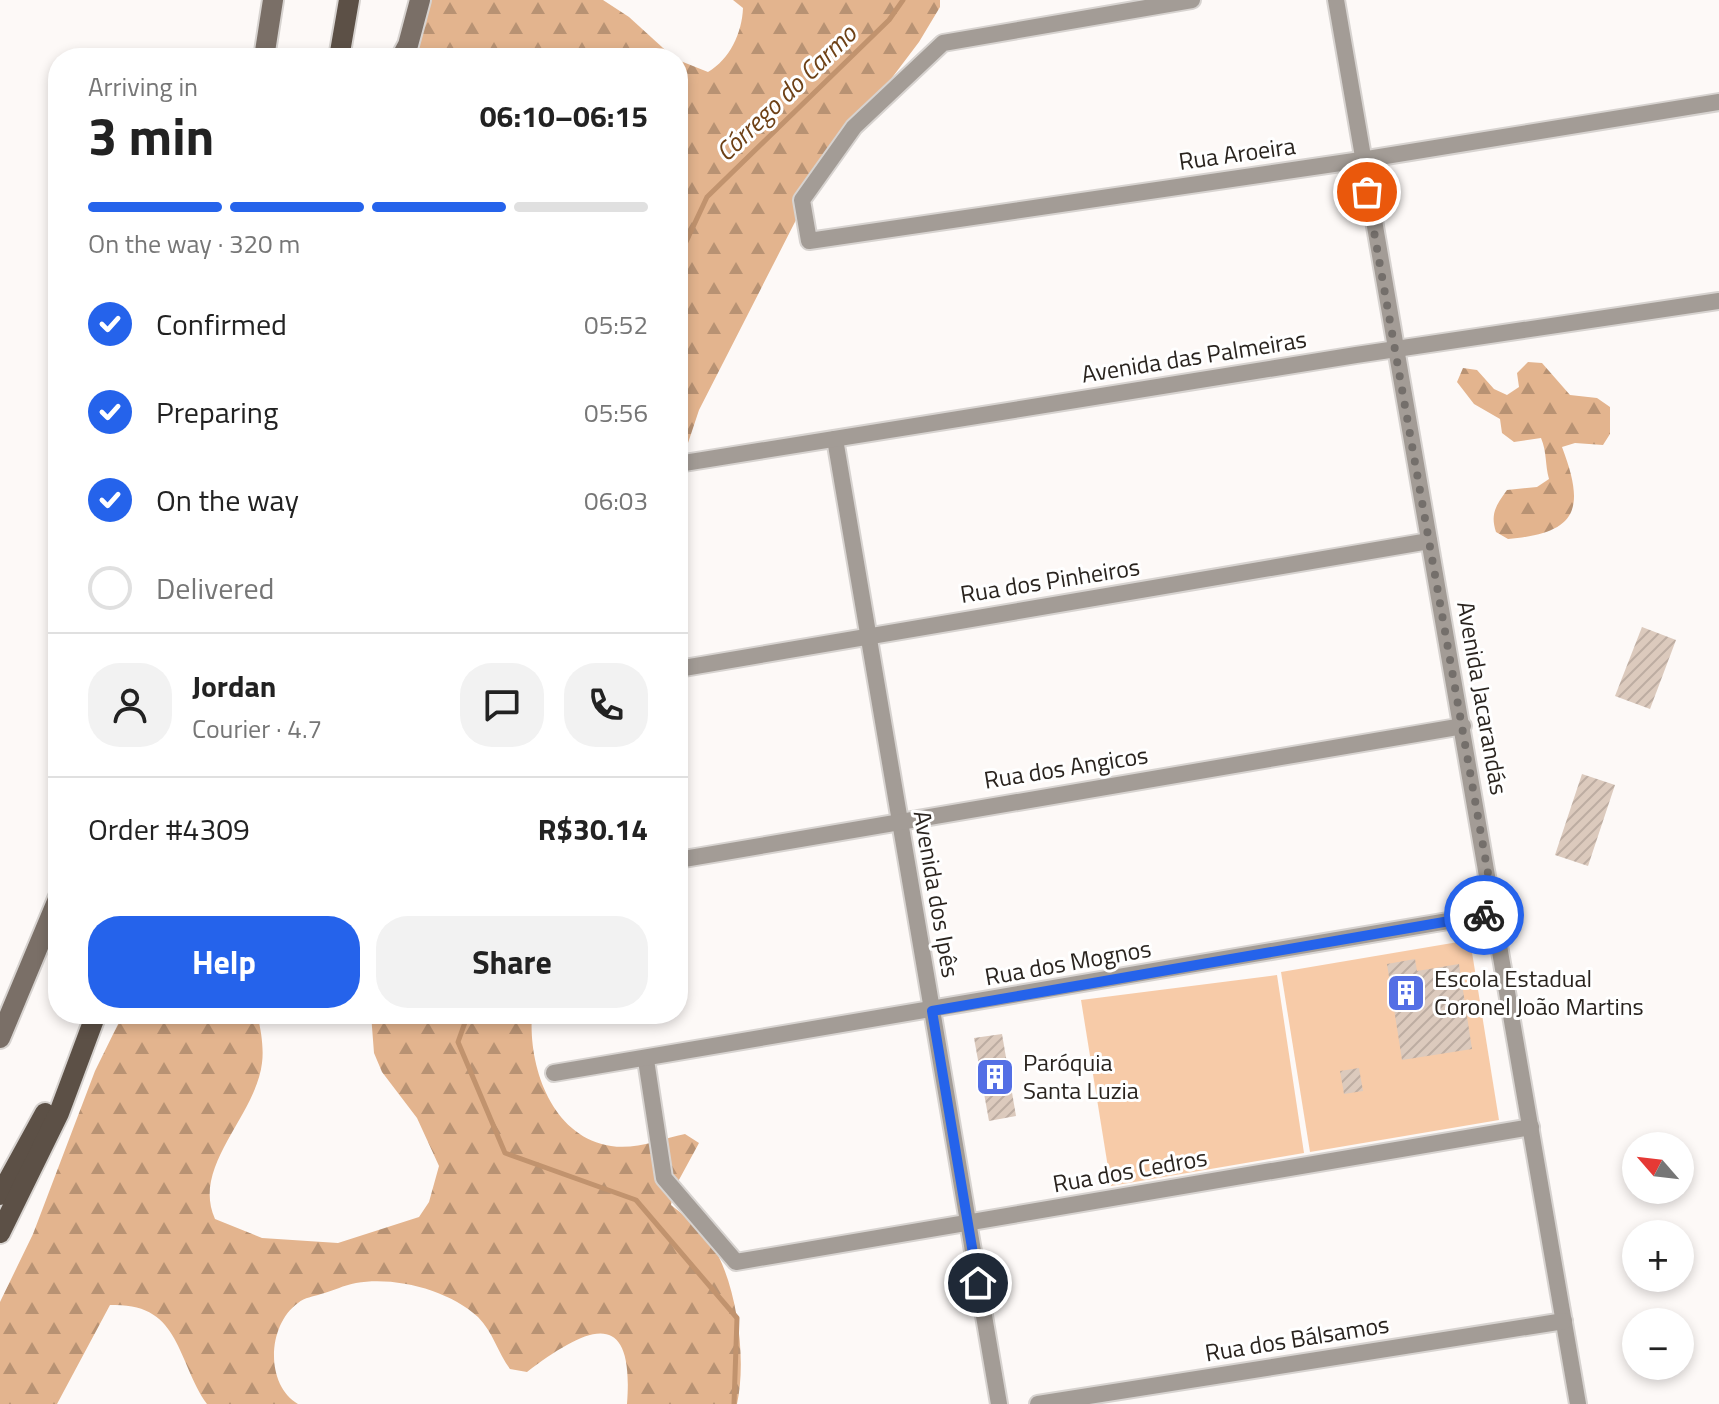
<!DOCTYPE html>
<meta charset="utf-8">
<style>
body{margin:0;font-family:"Titillium Web",sans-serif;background:#f2f2f2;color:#222;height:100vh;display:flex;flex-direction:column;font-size:30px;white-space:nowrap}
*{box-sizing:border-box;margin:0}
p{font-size:26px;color:#767676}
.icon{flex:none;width:44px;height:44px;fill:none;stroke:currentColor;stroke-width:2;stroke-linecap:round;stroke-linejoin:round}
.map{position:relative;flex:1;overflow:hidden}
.side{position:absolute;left:48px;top:48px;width:640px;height:976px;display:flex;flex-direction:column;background:#fff;border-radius:32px;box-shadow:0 4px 12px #0003}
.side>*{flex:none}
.needle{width:52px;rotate:298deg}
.controls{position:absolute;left:1622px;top:1132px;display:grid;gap:16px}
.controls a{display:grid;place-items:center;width:72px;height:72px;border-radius:50%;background:#fff;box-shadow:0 4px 12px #0003;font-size:40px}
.pin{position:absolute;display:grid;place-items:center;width:68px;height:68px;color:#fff;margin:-34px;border:4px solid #fff;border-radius:50%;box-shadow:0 2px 8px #0007}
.courier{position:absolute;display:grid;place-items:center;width:80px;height:80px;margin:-40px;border:6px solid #2563eb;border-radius:50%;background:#fff;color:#222;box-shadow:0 2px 10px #0007}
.head em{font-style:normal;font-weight:700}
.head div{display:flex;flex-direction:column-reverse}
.head{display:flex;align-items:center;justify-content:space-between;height:136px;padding:0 40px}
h1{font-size:52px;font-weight:700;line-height:60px}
.bar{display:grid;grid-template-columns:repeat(4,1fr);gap:12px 8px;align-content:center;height:96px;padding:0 40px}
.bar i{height:10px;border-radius:6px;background:#e0e0e0}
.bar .active{background:#2563eb}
.bar p{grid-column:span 4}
.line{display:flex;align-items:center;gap:20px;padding:0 40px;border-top:2px solid #e0e0e0}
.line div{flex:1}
.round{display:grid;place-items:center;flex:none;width:84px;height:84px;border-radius:32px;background:#f2f2f2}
ol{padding:0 40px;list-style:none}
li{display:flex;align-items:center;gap:24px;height:88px}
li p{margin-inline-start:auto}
li .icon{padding:8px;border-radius:50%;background:#2563eb;color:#fff;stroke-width:4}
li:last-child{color:#767676}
li i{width:44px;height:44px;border:4px solid #e0e0e0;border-radius:50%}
.button{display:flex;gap:16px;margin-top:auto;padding:16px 40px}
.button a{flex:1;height:92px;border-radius:32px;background:#2563eb;color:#fff;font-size:32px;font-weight:700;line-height:92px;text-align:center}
.button a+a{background:#f2f2f2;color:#222}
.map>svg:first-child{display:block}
</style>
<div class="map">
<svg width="1719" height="1404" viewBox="0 0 1719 1404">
<defs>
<pattern id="forest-firs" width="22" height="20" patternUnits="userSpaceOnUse" patternTransform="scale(2)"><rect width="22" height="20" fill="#e3b48e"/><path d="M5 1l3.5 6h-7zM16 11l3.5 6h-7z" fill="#b89273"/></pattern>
<pattern id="building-hatch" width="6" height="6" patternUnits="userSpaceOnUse" patternTransform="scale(2)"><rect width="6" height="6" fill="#dccabd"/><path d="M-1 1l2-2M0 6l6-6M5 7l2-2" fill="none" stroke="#bdada2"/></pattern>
</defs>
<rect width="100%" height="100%" fill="#fdf9f7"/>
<!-- green -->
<g fill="#f7cba8">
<path d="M1470,940L1499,1120L1310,1152L1281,972Z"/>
<path d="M1277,975L1304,1153L1111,1186L1081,1000Z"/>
</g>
<!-- forest -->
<g fill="url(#forest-firs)">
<path d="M412,0H603L629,17L674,58H403Z"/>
<path d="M733,0H940V7L919,42L820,173L699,410L684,455L678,457V60L708,72C730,59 742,33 743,8Z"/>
<path d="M1528,362L1542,363L1570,395L1597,398L1610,407V434L1603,445L1575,443L1562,447C1586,510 1577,533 1508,539L1496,532C1490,514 1496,505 1507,490L1537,487L1549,479C1545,465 1547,452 1541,438L1514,442L1502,433L1500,419L1474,404L1457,382L1463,368L1477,370L1494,389L1507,395L1519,387L1517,373Z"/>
<path d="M123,1014H257C261,1029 264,1048 262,1063C256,1116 191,1166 215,1219L262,1238L338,1243L419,1217L429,1202L439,1166L417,1118L382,1072L374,1053L371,1014H532C528,1067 552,1137 611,1146C636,1150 661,1139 685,1134L699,1143L674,1189L671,1205C685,1216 701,1228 711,1243C737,1282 747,1359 737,1404H627C635,1301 583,1330 527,1372L510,1369C498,1353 493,1332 478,1317C449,1290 395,1276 356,1283C344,1285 333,1291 321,1294C313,1297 305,1297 298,1303C267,1325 265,1385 298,1404H207C176,1360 181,1302 110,1305L57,1404H0V1302L33,1234L95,1071Z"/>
</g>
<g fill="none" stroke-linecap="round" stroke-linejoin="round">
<!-- stream -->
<g stroke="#c1936e" stroke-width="5">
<path d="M678,259L707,197L889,20L903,0"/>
<path d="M468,1014L458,1042L505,1153L636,1200L737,1318L734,1404"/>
</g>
</g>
<!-- building -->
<g fill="url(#building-hatch)">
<path d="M1642,627L1676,640L1650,709L1615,696Z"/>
<path d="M1582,774L1615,785L1588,866L1555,855Z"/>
<path d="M1415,959L1417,971L1459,964L1472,1049L1402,1060L1387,964Z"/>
<path d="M1002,1034L1016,1116L989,1121L974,1038Z"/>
<path d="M1359,1068L1363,1091L1344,1094L1340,1071Z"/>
</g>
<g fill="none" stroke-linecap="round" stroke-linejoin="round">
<!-- street casing -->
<g stroke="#d7d3d0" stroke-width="20">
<g id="street">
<path d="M1192,0L943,43L854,127L802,200L809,241L1361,160L1719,102"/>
<path d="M1336,0L1578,1404"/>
<path d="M835,439L999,1404"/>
<path d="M678,464L1356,355L1719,301"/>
<path d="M678,669L1429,541"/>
<path d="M678,860L1463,726"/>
<path d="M646,1060L664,1178L736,1262L1531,1127"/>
<path d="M554,1073L1495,913"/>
<path d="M1038,1404L1564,1321"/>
</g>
</g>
<!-- secondary casing -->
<g stroke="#d7d3d0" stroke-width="24">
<g id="secondary">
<path d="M264,58L273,0"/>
<path d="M401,58L408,45L420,0"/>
<path d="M0,1038L58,899"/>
</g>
</g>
<!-- primary casing -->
<g stroke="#d7d3d0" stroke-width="24">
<g id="primary">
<path d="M339,58L349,0"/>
<path d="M0,1195L45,1113"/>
<path d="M0,1233L59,1113L96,1014"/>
</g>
</g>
<!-- street -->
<use href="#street" stroke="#a39c96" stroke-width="16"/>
<!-- secondary -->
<use href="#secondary" stroke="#7a6f67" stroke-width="20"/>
<!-- primary -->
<use href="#primary" stroke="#5c5046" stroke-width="20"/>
</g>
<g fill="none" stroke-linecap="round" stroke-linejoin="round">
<!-- done -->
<path stroke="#746f6b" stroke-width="8" stroke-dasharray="0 14.4" d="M1367,192L1495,913L1484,915"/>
<!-- route -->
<path stroke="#2563eb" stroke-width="10" d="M978,1283L932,1011L1484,915"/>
</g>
<!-- icons -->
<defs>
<g id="building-square" transform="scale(2)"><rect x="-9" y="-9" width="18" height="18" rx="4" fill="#546fe5" stroke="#fff"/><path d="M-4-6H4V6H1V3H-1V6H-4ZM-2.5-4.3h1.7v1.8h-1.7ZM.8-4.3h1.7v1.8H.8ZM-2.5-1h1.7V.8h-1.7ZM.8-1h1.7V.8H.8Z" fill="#fff"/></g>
</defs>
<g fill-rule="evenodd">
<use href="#building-square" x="1406" y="993"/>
<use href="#building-square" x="995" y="1077"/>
</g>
<g text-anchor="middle" stroke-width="6" stroke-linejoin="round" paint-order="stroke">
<!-- street labels -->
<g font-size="24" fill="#2a241f" stroke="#fff">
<text transform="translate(1237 154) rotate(-8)" y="8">Rua Aroeira</text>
<text transform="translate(1194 357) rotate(-9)" y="8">Avenida das Palmeiras</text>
<text transform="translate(1050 581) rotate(-9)" y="8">Rua dos Pinheiros</text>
<text transform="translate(1482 698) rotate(80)" y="8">Avenida Jacarandás</text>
<text transform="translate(1066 768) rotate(-9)" y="8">Rua dos Angicos</text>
<text transform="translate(936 894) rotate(80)" y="8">Avenida dos Ipês</text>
<text transform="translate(1068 963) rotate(-10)" y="8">Rua dos Mognos</text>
<text transform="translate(1130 1171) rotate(-10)" y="8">Rua dos Cedros</text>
<text transform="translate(1297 1339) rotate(-9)" y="8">Rua dos Bálsamos</text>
</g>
<!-- poi labels -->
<g font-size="24" fill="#2a241f" stroke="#fff" text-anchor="start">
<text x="1434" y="987">Escola Estadual<tspan x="1434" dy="28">Coronel João Martins</tspan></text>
<text x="1023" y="1071">Paróquia<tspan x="1023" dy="28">Santa Luzia</tspan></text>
</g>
<!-- water labels -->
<g font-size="26" font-style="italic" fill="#6e4116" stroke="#fff">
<text transform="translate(786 93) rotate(-44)" y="9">Córrego do Carmo</text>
</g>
</g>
</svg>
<div class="controls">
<a><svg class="needle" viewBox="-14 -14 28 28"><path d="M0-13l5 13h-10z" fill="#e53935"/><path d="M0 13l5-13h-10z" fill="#767676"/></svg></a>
<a>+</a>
<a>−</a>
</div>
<div class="pin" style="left:1367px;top:192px;background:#ea580c"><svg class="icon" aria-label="bag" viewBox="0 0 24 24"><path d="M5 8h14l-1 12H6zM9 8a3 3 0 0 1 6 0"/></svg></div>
<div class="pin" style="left:978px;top:1283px;background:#1f2937"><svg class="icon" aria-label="home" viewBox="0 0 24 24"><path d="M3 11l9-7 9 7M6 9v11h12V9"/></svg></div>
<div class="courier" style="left:1484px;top:915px"><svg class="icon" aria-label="bike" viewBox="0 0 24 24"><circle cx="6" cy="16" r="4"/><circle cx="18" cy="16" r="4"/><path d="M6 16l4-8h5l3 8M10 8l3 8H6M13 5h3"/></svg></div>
<section class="side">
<div class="head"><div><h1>3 min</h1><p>Arriving in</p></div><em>06:10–06:15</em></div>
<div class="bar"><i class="active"></i><i class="active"></i><i class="active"></i><i></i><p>On the way · 320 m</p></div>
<ol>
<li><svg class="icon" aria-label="check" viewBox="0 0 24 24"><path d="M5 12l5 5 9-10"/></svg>Confirmed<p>05:52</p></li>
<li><svg class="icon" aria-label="check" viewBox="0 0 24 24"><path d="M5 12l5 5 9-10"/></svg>Preparing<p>05:56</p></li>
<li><svg class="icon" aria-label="check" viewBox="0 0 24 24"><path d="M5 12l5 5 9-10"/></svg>On the way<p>06:03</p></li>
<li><i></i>Delivered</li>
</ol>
<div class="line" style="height:144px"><a class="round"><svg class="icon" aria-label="person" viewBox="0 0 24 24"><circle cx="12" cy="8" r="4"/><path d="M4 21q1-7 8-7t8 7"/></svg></a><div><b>Jordan</b><p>Courier · 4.7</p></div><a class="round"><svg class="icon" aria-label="chat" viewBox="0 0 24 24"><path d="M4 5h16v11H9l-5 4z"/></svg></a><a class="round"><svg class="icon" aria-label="phone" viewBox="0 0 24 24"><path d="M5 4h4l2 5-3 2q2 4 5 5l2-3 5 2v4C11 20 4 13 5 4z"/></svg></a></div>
<div class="line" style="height:104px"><div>Order #4309</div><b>R$30.14</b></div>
<div class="button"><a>Help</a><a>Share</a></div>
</section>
</div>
